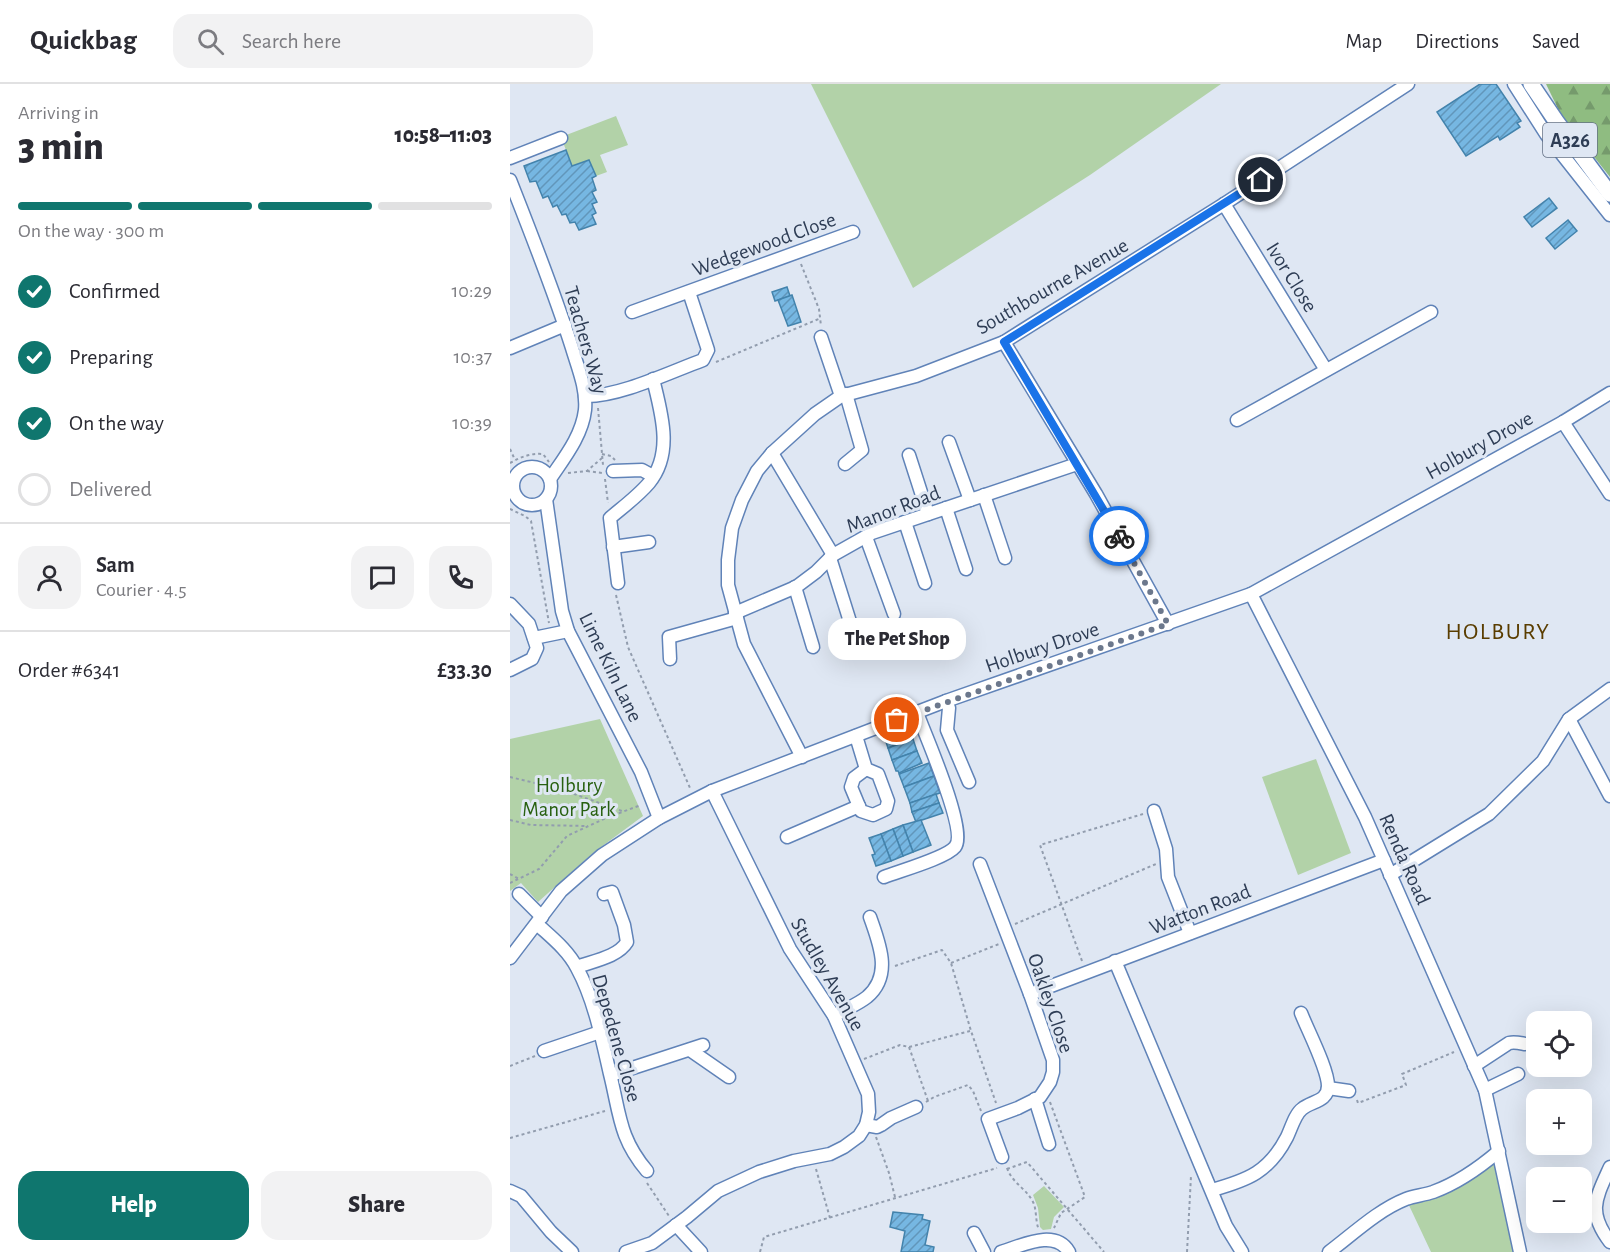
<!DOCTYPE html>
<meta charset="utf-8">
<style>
body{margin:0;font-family:"Alegreya Sans",sans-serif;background:#f2f2f3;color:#2b2b33;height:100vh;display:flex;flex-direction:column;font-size:22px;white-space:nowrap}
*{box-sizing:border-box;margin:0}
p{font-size:20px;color:#7c7c81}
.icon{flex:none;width:33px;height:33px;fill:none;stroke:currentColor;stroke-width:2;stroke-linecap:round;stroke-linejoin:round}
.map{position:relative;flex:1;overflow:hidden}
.details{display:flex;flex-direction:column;background:#fff;width:510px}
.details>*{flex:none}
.tools{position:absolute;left:1016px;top:927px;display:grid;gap:12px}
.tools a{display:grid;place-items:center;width:66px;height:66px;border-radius:12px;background:#fff;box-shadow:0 6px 24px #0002;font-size:30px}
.pin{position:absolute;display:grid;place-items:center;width:51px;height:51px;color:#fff;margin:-26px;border:3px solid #fff;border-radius:50%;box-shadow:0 2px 6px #0007}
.courier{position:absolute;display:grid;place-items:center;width:60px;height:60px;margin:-30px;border:4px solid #1a73e8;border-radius:50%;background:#fff;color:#222;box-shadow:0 2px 8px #0007}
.bubble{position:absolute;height:42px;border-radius:18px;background:#fff;box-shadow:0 6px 24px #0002;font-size:20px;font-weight:800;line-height:42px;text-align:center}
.summary em{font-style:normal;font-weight:800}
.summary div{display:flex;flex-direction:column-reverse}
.summary{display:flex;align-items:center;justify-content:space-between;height:102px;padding:0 18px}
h1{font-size:39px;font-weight:800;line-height:45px}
.bar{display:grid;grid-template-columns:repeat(4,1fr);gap:9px 6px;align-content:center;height:72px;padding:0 18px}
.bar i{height:8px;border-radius:4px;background:#e1e1e2}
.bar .current{background:#0f766e}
.bar p{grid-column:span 4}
.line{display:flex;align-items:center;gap:15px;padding:0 18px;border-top:2px solid #e1e1e2}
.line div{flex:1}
.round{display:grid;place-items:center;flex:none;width:63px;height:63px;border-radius:18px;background:#f2f2f3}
ol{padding:0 18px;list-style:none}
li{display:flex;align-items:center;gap:18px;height:66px}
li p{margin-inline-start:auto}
li .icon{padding:6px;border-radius:50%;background:#0f766e;color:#fff;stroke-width:4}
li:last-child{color:#7c7c81}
li i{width:33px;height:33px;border:3px solid #e1e1e2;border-radius:50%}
.action{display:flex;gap:12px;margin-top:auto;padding:12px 18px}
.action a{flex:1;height:69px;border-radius:18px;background:#0f766e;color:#fff;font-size:24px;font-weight:800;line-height:69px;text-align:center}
.action a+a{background:#f2f2f3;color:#2b2b33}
header{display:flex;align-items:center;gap:36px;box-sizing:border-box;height:84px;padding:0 30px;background:#fff;border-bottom:2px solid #e1e1e2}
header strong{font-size:28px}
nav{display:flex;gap:33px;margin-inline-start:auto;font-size:21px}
.search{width:420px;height:54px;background:#f2f2f3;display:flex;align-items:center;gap:15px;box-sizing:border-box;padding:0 21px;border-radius:18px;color:#7c7c81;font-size:22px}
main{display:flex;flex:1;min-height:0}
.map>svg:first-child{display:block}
</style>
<header>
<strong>Quickbag</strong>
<div class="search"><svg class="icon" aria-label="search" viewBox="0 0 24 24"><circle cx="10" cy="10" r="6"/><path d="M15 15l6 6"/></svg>Search here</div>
<nav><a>Map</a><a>Directions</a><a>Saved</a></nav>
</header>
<main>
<section class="details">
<div class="summary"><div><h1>3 min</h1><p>Arriving in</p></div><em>10:58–11:03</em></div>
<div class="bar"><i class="current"></i><i class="current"></i><i class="current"></i><i></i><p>On the way · 300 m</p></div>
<ol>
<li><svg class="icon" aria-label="check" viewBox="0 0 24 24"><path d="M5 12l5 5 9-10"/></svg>Confirmed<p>10:29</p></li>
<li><svg class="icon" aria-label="check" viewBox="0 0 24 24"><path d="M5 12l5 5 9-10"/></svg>Preparing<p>10:37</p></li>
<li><svg class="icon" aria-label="check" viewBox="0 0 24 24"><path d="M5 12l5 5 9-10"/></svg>On the way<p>10:39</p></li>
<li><i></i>Delivered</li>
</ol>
<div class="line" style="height:108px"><a class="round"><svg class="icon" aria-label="person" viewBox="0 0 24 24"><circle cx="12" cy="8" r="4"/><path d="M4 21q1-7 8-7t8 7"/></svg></a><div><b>Sam</b><p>Courier · 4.5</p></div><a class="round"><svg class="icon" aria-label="chat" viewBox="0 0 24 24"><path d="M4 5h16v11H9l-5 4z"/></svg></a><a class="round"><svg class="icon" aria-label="phone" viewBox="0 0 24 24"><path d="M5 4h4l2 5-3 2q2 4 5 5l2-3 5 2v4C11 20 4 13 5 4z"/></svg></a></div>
<div class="line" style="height:78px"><div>Order #6341</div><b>£33.30</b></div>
<div class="action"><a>Help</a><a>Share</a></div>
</section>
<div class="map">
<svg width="1100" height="1168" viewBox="0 0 1100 1168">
<defs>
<pattern id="forest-firs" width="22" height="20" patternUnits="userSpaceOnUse" patternTransform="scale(1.5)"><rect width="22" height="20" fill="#8fbc81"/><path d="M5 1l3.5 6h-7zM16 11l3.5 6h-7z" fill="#759a6c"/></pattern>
<pattern id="building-hatch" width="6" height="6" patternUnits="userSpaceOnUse" patternTransform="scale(1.5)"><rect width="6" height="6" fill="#76b7e2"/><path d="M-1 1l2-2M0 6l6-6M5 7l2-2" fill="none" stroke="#6196ba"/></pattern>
</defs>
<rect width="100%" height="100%" fill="#dfe7f3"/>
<!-- forest -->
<path fill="url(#forest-firs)" d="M1036,0H1100V93L1051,31Z"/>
<!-- park -->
<g fill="#b2d2a8">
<path d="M301,0H711L580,91L403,204Z"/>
<path d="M106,32L118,61L90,71L97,88L86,92L79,76L62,82L51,53Z"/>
<path d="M90,635L133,732L83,769L28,818L11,799L0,807V655Z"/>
<path d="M806,675L841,769L788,791L752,693Z"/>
<path d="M989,1067L1010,1168H921L896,1115L923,1108Z"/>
<path d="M534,1102L554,1123L544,1133L541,1145L533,1146L530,1143L528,1124L523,1111Z"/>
</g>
<!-- building -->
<g fill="url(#building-hatch)" stroke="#4383ac" stroke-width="1.5">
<path d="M970,0H986L1011,37L1007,39L1010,43L990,56L988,52L956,72L927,28Z"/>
<path d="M56,66L62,82L79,76L86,92L82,94L86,106L82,108L87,118L82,120L86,129L82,131L86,140L69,146L65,138L60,139L56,130L52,131L47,121L43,123L38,112L33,114L26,97L20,98L14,82Z"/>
<path d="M1039,114L1047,124L1022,143L1014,133Z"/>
<path d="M1058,136L1067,147L1045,165L1036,154Z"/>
<path d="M277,203L280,212L265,217L262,208Z"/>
<path d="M282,211L291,238L278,242L268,216Z"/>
<path d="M397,640L403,655L378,664L373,649Z"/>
<path d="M403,655L407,667L382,676L378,664Z"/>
<path d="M407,667L412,679L389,689L388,687H386L382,676Z"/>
<path d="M419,679L424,692L394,703L389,690Z"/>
<path d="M424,692L430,709L400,719L394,703Z"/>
<path d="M426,710L429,719L402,728L400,719Z"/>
<path d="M429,719L433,729L406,738L402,728Z"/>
<path d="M411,736L421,761L403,768L393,741Z"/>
<path d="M393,741L403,768L393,772L383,745Z"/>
<path d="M383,745L393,772L381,777L371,750Z"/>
<path d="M371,750L381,777L366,782L362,771L365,770L359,754Z"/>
<path d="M383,1128L413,1131L412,1135L420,1137L415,1161L424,1163L423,1168H391L395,1147L380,1143Z"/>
</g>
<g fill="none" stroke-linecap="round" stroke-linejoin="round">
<!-- minor casing -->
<g stroke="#6083b8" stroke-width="15">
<g id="minor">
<path d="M1004,0L1036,50L1100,131"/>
<path d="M0,74L51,54"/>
<path d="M0,96C22,152 44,207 62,264C68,284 77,305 75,326C72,352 54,374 40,395"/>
<path d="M714,120L816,286"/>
<path d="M122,228L343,148"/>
<path d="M311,253L331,312"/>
<path d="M494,258L586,410L658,540"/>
<path d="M0,264L55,241"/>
<path d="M75,312C109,313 160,288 193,276L198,266L179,208"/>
<path d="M727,336L921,228"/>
<path d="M1053,338L1100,410"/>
<path d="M439,358L460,416"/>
<path d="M262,369L323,471"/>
<path d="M399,371L418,430"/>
<path d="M335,380L352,366L336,310"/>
<circle cx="22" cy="402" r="19"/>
<path d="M103,387L132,386L143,392"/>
<path d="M474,411L495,474"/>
<path d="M36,415L52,527L58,547L131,688L149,734"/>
<path d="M436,424L456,485"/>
<path d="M395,438L415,499"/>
<path d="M356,453L384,530"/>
<path d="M103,463L139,458"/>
<path d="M320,474L342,544"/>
<path d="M108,499L100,434C113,423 128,412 139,399C164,369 151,328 143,295"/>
<path d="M285,503L303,563"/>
<path d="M741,510L855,733L975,1006L1010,1168"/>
<path d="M0,520L19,540L27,564L22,575L0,586"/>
<path d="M225,529L286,503L306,488L323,471L362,449L567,380"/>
<path d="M24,554L58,547"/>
<path d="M160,575L159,553L227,534"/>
<path d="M436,617L439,624L437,646L459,698"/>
<path d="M1059,635L1100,712"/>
<path d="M346,652L356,685L368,690L378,717L376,725L363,731L351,727L341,703L344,694L356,685"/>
<path d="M292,673L234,560L218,501V476L222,444L232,416L247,387L262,369L305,330L331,312L406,292L494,258L714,120L898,0"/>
<path d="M644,727L656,765L658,793L680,849"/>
<path d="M277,753L349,722"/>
<path d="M470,780L520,910L543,976V988L540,998L530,1013L508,1024L478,1035L492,1073"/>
<path d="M880,791L979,730L1033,677L1059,635L1100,605"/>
<path d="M374,793C389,787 436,774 445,763C458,748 415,650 407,629"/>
<path d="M9,810L32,833"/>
<path d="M27,840C41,853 58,866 67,884C84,915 92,955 100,990C110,1030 109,1054 137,1087"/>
<path d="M0,874L51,807L92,771L149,734L202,707L436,617L741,510L1053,338L1100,309"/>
<path d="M605,877L716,1142L732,1168"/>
<path d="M67,883C83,877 108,873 117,858L114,841L102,808L94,810"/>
<path d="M520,910L874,776"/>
<path d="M324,932C335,925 347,921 357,913C383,891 369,859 360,833"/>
<path d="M180,966L219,993"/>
<path d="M34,967L90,948"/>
<path d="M964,982L999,959C1009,957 1016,962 1026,960"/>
<path d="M101,991L193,961"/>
<path d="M818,1004L839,1007"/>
<path d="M975,1006L1008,990"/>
<path d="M525,1015L539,1060"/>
<path d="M356,1041L367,1043L371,1041L381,1034L406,1023"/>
<path d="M1100,1083C1086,1114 1077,1128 1100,1158"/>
<path d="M702,1106C738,1096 759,1088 777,1053C781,1045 785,1030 792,1025C801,1017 818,1018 818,1002C818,985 798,947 791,929"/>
<path d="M0,1107L11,1112L41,1148L62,1168"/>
<path d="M166,1141L191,1168"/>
<path d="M464,1149L474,1168"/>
<path d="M116,1168L142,1159L177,1133L208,1107L249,1088L284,1077L320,1070L334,1063L349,1052L356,1041L359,1028L358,1010L324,932L280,865L202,707"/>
<path d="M491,1168C511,1162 545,1144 559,1168"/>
<path d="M819,1168C843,1150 868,1126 896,1115C904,1112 914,1111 923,1108C948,1099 969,1084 989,1067"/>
</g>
</g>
<!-- major casing -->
<g stroke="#6083b8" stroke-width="18">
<path id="major" d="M1021,0L1046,37L1100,110"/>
</g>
<!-- path -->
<g stroke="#929dae" stroke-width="2" stroke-dasharray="3 3" stroke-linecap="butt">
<path d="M291,180L309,225L311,242"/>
<path d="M206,278L311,234"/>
<path d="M88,324L93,381"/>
<path d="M0,365L5,376"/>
<path d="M92,370L101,372L105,376"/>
<path d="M0,379C11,373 20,369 33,370L39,378"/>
<path d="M77,387L92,389"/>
<path d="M58,389L77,387L92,374"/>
<path d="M95,395L98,419"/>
<path d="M0,425L15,432L21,437L39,539"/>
<path d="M106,511L118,563L180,704"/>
<path d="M0,693L50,705L112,727"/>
<path d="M0,736L21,741L78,742"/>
<path d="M0,790L9,795"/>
<path d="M0,799L29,785L57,752L96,734L131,721"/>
<path d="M505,840L646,780"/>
<path d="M572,877L530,761L633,730"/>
<path d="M441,879L489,860"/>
<path d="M385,882L432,866L441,879L461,947L486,1019"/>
<path d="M399,963L418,1017"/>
<path d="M354,975L390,961L399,963L460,947"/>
<path d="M0,982L25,972"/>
<path d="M847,1016L848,1019L896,1001L892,990L944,968"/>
<path d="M416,1018L424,1013L458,1001L463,1007L471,1027"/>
<path d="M540,1018L575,1113L551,1129L544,1144"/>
<path d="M366,1053L379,1089L385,1113"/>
<path d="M0,1054L95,1027"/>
<path d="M497,1084C502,1099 516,1104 523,1118C527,1126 525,1137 529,1146"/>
<path d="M306,1085L320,1134"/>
<path d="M497,1085L517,1078L594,1168"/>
<path d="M137,1099L159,1132"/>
<path d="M250,1168L254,1153L487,1084"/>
<path d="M677,1168L681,1092"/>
</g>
<!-- minor -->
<use href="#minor" stroke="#fff" stroke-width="12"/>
<!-- major -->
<use href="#major" stroke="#fff" stroke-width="15"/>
</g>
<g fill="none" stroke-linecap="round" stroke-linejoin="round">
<!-- done -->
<path stroke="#6c788c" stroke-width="6" stroke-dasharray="0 10.8" d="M387,636L658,540L609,452"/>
<!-- route -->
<path stroke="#1a73e8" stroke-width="8" d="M609,452L494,258L751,96"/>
</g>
<g text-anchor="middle" stroke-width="6" stroke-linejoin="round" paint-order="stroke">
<!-- shield labels -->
<rect fill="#dfe7f3" stroke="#637084" stroke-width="1.5" x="1033" y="39" width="54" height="34" rx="4.5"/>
<g font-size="20" font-weight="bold" fill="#2e3d55">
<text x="1060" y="63">A326</text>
</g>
<!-- street labels -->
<g font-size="21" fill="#2e3d55" stroke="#dfe7f3">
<text transform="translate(254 160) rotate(-20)" y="7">Wedgewood Close</text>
<text transform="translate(782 193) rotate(58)" y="7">Ivor Close</text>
<text transform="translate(542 202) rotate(-30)" y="7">Southbourne Avenue</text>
<text transform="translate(76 256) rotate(74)" y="7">Teachers Way</text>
<text transform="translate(969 361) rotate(-29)" y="7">Holbury Drove</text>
<text transform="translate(383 425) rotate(-21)" y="7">Manor Road</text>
<text transform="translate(532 563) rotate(-19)" y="7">Holbury Drove</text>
<text transform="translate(101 583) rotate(64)" y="7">Lime Kiln Lane</text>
<text transform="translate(895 775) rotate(66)" y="7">Renda Road</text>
<text transform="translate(690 825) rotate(-21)" y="7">Watton Road</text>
<text transform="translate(318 890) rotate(60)" y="7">Studley Avenue</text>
<text transform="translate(541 919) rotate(71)" y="7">Oakley Close</text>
<text transform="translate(107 954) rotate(74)" y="7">Depedene Close</text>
</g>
<!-- park labels -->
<g font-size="21" fill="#286011" stroke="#dfe7f3">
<text x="59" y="708">Holbury<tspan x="59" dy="24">Manor Park</tspan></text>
</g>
<!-- quarter labels -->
<g font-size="24" letter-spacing="1.5" fill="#5a3d00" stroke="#dfe7f3">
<text x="988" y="555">HOLBURY</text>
</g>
</g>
</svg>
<div class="tools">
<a><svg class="icon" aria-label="locate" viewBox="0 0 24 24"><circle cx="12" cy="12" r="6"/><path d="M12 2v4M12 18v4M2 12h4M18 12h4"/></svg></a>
<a>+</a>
<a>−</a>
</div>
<div class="pin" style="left:387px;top:636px;background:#ea580c"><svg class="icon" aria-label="bag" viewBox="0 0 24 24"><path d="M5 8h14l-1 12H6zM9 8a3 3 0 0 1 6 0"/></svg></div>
<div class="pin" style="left:751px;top:96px;background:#1f2937"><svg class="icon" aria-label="home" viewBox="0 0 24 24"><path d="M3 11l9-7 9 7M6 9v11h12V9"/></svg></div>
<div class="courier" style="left:609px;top:452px"><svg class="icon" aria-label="bike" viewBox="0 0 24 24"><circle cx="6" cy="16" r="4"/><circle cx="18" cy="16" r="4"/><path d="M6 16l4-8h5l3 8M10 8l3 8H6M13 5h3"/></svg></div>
<div class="bubble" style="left:318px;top:534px;width:138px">The Pet Shop</div>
</div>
</main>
